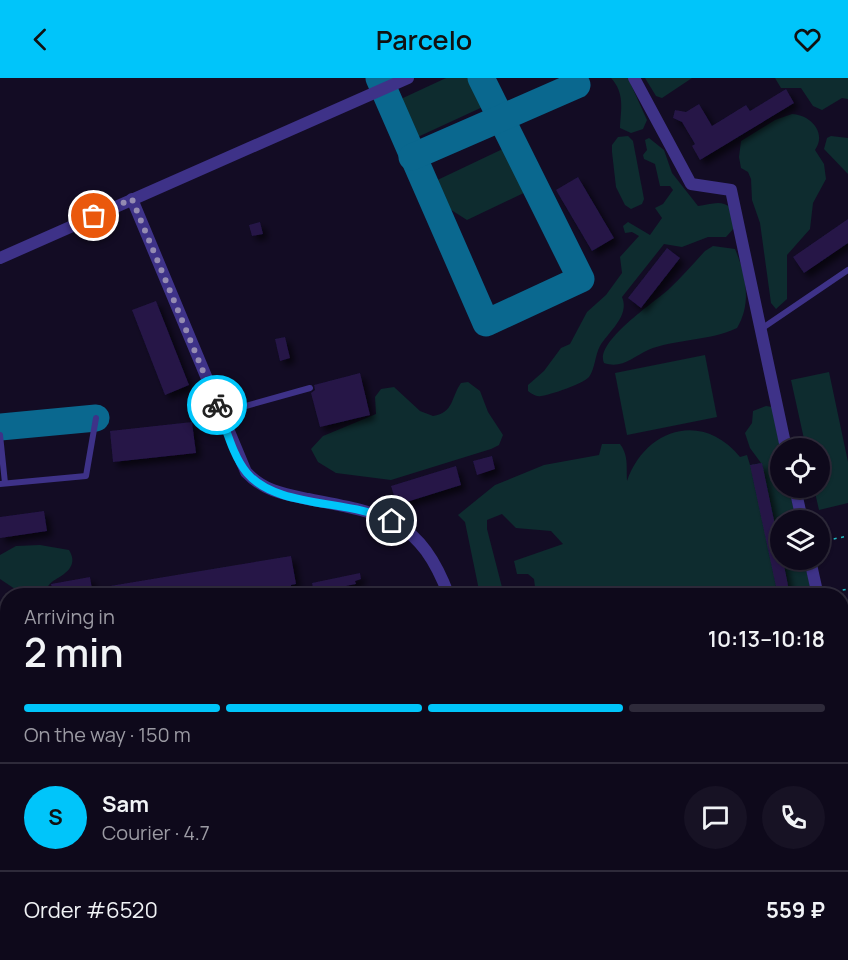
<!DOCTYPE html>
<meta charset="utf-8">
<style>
body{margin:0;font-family:Manrope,sans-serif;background:#171224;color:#f1f3f6;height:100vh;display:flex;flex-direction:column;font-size:22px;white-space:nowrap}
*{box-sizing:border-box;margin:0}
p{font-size:20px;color:#9b9aa3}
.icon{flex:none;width:33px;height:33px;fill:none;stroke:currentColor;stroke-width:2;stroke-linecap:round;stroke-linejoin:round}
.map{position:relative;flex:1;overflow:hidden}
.panel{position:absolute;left:0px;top:510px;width:849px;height:372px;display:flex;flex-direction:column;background:#0e091b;border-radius:24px 24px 0 0;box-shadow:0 2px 4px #0004,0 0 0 2px #2e2a3a}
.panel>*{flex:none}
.buttons{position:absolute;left:770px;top:360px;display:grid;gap:12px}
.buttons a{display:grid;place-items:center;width:60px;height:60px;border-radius:50%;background:#0e091b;box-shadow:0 2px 4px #0004,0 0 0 2px #2e2a3a;font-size:30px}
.pin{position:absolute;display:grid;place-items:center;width:51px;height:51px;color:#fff;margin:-26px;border:3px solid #fff;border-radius:50%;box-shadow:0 2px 6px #0007}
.courier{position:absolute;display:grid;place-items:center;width:60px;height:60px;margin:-30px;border:4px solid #00c5fa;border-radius:50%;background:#fff;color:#222;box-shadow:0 2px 8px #0007}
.head em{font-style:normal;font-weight:600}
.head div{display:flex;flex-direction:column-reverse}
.head{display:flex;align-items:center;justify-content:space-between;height:102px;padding:0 24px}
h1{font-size:39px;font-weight:600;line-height:45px}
.bar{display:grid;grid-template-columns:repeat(4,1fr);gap:9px 6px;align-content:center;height:72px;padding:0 24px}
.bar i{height:8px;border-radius:4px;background:#2e2a3a}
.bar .on{background:#00c5fa}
.bar p{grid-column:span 4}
.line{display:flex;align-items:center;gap:15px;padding:0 24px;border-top:2px solid #2e2a3a}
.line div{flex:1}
.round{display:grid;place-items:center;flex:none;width:63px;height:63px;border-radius:32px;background:#171224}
header{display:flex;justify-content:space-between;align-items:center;height:78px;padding:0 24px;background:#00c5fa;color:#111;font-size:27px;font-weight:600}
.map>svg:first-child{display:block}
</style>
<header><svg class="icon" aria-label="back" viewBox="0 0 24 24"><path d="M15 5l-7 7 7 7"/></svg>Parcelo<svg class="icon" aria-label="heart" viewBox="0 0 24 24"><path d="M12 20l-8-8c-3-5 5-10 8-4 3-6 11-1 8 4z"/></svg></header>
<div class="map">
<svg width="848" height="882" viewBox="0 0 848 882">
<defs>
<filter id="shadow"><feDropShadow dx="5" dy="5" stdDeviation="3" flood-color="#0009"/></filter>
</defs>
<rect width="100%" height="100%" fill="#130c24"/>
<!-- green -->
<g fill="#0e2c2f">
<path d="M446,0H473L487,27L409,63L397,32L403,20Z"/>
<path d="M611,0H628L647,42L643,51L631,55L620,50C621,31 625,15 611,0Z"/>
<path d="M645,0H692L662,20L656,18Z"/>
<path d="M775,0H848V21L842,20L822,32L813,28L801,10H781Z"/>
<path d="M792,36C811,37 827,55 815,72L824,86L826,101L813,125L810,151L787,177V221L776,231L771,225L760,145L752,122L751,101L748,94L741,90L739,79L741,63L775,42Z"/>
<path d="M628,58L633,63L644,121L642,126L631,131L625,127L616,109L612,74V67L618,59Z"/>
<path d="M831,58L848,60V96L824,71L827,60Z"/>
<path d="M649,60L664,72L672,95L698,128C709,127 720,121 730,129L734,150L726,159H708L682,169L664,166L622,219C630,238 609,253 600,268C595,277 595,291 589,299C583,306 550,317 541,318C536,319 532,316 528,313V307L544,293L561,270L570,266L587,234L606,217L622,195L620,179L639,158L632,154L625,155L623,148L628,144L650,157L662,140L655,130L663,126L673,112L670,108H660L655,86L644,81L643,77L647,72L645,62Z"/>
<path d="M509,68L530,112L467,142L437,123L429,106Z"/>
<path d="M713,168L735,171C746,197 752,225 737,250C710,263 674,261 648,272C633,279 622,291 604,285C594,264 655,224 669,211C682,199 693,186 705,173Z"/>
<path d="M705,277L717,339L627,357L615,295Z"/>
<path d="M829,294L848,384V425L819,432L814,410H819V370H806L791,302Z"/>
<path d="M468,304L480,313L488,334L503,357L499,367L491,371L391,402L336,395L318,384L311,371L323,358L376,336L375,319L381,311L394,309L420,333L433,338C454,335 451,319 461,305Z"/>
<path d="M766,328L772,329L780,370V410H789L796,442H780V482H783L784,489L805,486L812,517H536L534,501L528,496H517L514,483L563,466L551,453L516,450L502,436L487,442V451L504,517H480L465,444L458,437L495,407L544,387L599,377L602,366H620C629,378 626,389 627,403C645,351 702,332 740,379L747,377L750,387L761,385L750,370L745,355L752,345L753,333Z"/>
<path d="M40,467L69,472C79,488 65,496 53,503C49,506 46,511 42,515L24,517L0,501V477L16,468Z"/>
<path d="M842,656L848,687V711L842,715Z"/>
<path d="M808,874L810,882L757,880V875Z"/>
<path d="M282,875H360L362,882H284Z"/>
</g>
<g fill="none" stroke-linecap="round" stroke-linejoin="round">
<!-- taxiway -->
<g stroke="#0a688f" stroke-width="27">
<path d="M379,0L486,245L581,201L481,0"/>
<path d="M412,79L577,7"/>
<path d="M0,349L96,340"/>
</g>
</g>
<!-- building -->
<g fill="#251647" filter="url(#shadow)">
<path d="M786,11L794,25L700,82L692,68L695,66L682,44L673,40L675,32L686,34L699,26L712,48L746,27L750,33Z"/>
<path d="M578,99L614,160L592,173L556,112Z"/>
<path d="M848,141V165L804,195L793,179Z"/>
<path d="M260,144L263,156L252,158L249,147Z"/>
<path d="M667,170L680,180L641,230L628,220Z"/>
<path d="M156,223L189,307L165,317L132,232Z"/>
<path d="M285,259L290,280L280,283L275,261Z"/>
<path d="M360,295L370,337L320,349L311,315L315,312L314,307Z"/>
<path d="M192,344L196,375L113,384L110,353Z"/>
<path d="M492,378L495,391L477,397L473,383Z"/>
<path d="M762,385L776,452H780V482H783L790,518H778L750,387Z"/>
<path d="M456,388L461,407L397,427L391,408Z"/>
<path d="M44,433L47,453L0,460V439Z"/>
<path d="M291,478L296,506L291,507L293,518H194L193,508L131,518H54L51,506L90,499L92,511Z"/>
<path d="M360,495L361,501L355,503L356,506L314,514L312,505Z"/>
</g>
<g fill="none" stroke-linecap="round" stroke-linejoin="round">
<!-- path -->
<g stroke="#21b9c1" stroke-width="1.5" stroke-dasharray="3 4.5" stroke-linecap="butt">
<path d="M819,464L848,458"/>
<path d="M828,515L848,511"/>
<path d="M842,563L848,562"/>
</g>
<!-- service -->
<g stroke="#3e3288" stroke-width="6">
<path d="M761,251L848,192"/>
<path d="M221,335L310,310"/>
<path d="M0,357L5,405"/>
<path d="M0,406L86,398L96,340"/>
<path d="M0,641L8,700"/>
<path d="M0,783L8,779"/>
<path d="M31,874L32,882"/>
<path d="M109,874L110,882"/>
<path d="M612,874L613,882"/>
<path d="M687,874L694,882"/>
</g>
<!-- minor -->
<g stroke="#3e3288" stroke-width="12">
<path d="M634,0L691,106L731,112L786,370"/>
<path d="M132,121L246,394C264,413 283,416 308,421C383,435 420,440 449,518"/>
<path d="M0,180L408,0"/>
<path d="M795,410L802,442"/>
<path d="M810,482L818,518"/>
<path d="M842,628L848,659"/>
<path d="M842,768L848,766"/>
</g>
</g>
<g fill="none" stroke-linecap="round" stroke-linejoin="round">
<!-- done -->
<path stroke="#948bb2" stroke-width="6" stroke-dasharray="0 10.8" d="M94,138L132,121L217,327"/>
<!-- route -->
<path stroke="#00c5fa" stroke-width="8" d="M217,327C226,349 232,377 247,395C277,431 350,421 392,443"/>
</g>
</svg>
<div class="buttons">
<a><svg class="icon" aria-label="locate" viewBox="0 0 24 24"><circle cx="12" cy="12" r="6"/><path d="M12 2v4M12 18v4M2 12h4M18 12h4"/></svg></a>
<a><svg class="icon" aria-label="layers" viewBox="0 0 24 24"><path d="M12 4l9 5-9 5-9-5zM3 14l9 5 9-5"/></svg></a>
</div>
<div class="pin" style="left:94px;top:138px;background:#ea580c"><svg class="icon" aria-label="bag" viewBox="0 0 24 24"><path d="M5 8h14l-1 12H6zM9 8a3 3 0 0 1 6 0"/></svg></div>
<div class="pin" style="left:392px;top:443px;background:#1f2937"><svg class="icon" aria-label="home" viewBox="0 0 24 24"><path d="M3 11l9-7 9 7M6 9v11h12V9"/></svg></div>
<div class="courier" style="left:217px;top:327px"><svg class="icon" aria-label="bike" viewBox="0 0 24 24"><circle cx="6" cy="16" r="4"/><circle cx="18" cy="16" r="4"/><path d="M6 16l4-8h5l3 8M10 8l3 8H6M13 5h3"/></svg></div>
<section class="panel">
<div class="head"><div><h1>2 min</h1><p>Arriving in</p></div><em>10:13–10:18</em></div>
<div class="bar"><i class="on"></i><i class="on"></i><i class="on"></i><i></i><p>On the way · 150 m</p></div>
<div class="line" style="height:108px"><b class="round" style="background:#00c5fa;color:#111">S</b><div><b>Sam</b><p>Courier · 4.7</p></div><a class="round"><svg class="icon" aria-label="chat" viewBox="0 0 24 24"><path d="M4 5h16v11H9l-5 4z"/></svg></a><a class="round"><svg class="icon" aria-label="phone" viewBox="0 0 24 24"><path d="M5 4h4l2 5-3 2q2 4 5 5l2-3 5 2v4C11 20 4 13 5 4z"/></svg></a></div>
<div class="line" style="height:78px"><div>Order #6520</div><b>559 ₽</b></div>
</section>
</div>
